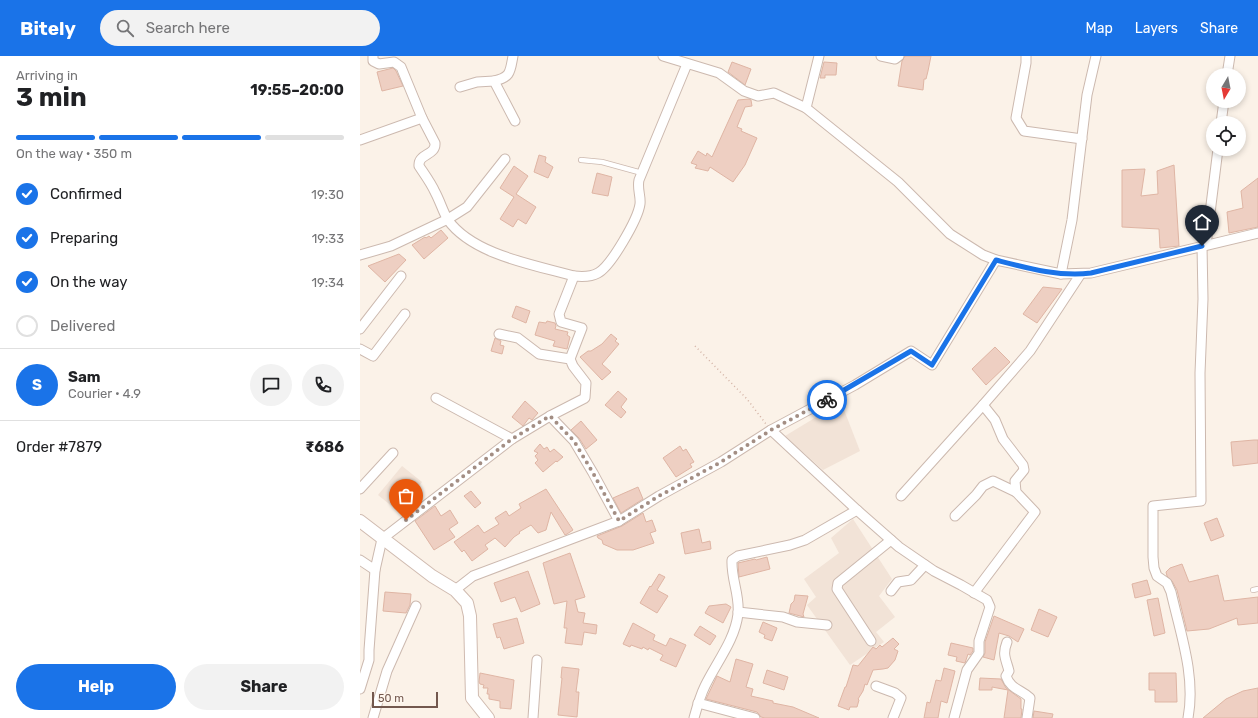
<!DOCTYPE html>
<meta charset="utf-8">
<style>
body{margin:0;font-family:Rubik,sans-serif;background:#f2f2f2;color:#202124;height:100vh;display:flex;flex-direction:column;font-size:15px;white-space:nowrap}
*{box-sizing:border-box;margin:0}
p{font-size:13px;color:#757577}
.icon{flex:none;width:22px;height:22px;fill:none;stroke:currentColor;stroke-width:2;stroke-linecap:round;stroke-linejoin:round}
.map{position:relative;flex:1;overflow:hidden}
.drawer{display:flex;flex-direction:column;background:#fff;width:360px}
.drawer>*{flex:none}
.needle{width:26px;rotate:190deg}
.tools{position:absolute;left:846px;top:12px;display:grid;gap:8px}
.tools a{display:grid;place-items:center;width:40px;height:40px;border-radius:50%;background:#fff;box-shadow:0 2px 6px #0003;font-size:20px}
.scale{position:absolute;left:12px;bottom:10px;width:66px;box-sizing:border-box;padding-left:4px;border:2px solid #73584e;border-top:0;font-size:11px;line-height:14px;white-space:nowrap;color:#73584e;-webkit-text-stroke:3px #fef6ee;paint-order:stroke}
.pin{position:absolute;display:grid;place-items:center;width:34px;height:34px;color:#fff;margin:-41px -17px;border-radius:50% 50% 50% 0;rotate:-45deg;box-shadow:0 0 4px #0007}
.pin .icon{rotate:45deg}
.courier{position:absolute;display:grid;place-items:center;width:40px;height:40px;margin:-20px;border:3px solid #1a73e8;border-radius:50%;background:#fff;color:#222;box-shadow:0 1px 5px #0007}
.summary em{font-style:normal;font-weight:700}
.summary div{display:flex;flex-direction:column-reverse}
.summary{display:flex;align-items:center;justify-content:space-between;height:68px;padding:0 16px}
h1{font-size:26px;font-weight:700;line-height:30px}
.bar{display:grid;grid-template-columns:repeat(4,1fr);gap:6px 4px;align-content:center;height:48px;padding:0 16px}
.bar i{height:5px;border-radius:3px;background:#e0e0e0}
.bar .active{background:#1a73e8}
.bar p{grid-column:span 4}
.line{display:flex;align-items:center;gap:10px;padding:0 16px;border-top:1px solid #e0e0e0}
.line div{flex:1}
.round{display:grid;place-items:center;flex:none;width:42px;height:42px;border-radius:21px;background:#f2f2f2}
ol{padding:0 16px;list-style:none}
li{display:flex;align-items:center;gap:12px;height:44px}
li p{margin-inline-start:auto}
li .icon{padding:4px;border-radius:50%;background:#1a73e8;color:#fff;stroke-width:4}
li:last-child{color:#757577}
li i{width:22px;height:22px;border:2px solid #e0e0e0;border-radius:50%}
.primary-button{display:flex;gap:8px;margin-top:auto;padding:8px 16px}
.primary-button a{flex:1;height:46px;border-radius:24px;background:#1a73e8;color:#fff;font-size:16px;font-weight:700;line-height:46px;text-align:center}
.primary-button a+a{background:#f2f2f2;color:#202124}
header{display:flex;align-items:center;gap:24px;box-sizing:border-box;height:56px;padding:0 20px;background:#1a73e8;color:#fff}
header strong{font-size:19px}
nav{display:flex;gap:22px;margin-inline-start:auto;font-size:14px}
.search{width:280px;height:36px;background:#f2f2f2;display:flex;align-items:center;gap:10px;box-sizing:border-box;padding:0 14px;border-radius:22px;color:#757577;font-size:15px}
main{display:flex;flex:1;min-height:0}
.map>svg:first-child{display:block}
</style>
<header>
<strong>Bitely</strong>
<div class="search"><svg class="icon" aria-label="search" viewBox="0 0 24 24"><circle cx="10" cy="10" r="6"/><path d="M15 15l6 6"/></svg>Search here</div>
<nav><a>Map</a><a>Layers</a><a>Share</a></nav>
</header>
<main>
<section class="drawer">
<div class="summary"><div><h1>3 min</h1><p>Arriving in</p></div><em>19:55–20:00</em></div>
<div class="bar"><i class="active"></i><i class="active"></i><i class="active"></i><i></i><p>On the way · 350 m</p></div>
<ol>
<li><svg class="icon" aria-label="check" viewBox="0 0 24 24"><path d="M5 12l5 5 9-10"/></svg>Confirmed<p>19:30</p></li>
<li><svg class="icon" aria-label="check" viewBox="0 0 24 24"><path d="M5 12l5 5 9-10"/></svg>Preparing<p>19:33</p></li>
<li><svg class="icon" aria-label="check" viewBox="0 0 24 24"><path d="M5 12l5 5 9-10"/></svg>On the way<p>19:34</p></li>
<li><i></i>Delivered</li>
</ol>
<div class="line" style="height:72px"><b class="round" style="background:#1a73e8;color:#fff">S</b><div><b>Sam</b><p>Courier · 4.9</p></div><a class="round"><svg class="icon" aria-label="chat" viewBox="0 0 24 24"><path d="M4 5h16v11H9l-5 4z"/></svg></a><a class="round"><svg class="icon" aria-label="phone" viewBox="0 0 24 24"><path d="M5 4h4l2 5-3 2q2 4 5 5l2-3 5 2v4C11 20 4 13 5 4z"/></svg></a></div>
<div class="line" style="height:52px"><div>Order #7879</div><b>₹686</b></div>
<div class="primary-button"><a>Help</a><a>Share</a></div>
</section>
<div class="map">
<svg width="898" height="662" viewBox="0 0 898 662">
<rect width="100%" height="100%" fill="#fbf2e8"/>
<!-- residential -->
<g fill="#f2e3d7">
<path d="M481,346L500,395L463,414L425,380Z"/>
<path d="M42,410L62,426L39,456L18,439Z"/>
<path d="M493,463L532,523L519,540L535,561L516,576L524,586L490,609L447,549L456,541L444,523L479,497L471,482Z"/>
</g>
<!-- building -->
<g fill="#eecfc2" stroke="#dfb5a4">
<path d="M545,0H571L568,15L566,23H564L563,34L538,30L542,5Z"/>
<path d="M372,6L391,13L385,29L368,16Z"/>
<path d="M464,6L477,7L476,19H465V22H460Z"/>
<path d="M33,12L36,15L43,30L22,35L17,16Z"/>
<path d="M389,43L391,44L392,50L385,51L377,71L382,73L381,75L397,82L385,109L373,126L350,111L348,115L335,112L337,109L331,107L338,95L346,100L347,97L352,101L378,44Z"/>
<path d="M179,99L186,101L185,106L193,111L188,122L174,116Z"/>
<path d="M814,109L819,190L800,192L799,173L762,171V114L785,113L781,140L798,138L797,115Z"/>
<path d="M154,110L168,120L156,138L176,151L166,168L158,163L153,171L140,163L154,141L140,132Z"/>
<path d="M237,117L252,121L248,140L232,137Z"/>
<path d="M898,122V171L869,177L867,156L883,152L881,135Z"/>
<path d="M81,174L88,182L64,203L52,189L65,181L66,182L69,180L71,182Z"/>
<path d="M39,198L46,204L25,226L8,210Z"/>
<path d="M683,231L702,233L677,267L663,258Z"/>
<path d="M156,250L170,255L166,267L152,261Z"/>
<path d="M187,265L195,267L196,270L195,273L208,276L207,279L210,281L207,293L193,290L195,285L175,279L179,266L186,267Z"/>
<path d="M251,278L257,283L255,285L259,288L242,308L251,316L242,324L220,301L228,295H231L242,288Z"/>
<path d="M135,282L141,285L140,289L144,290L142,298L131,295Z"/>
<path d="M635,291L650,306L626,329L612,313Z"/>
<path d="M258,335L267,343L261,351L266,356L261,362L245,349Z"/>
<path d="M165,345L178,357L172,364L169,362L163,370L152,361Z"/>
<path d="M221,365L237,384L226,393L219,382L211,374Z"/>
<path d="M894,384H898V407L873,410L871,386Z"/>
<path d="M180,388L184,393L187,391L190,396L194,393L203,401L197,406L196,405L183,416L175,407L178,404L175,400L178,397L174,395Z"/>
<path d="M320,390L323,395L326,393L334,406L330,408L332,411L316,421L303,402Z"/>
<path d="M278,431L283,443L261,457L253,442Z"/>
<path d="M186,433L213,474L207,478L205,479L191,456L186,474L178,477L171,469L159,476L160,477L154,481L145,491L135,482L125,489L128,493L112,505L104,494L102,496L94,486L118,469L124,477L139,468L135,462L146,455L149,460L161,452L159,448Z"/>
<path d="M111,435L121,447L115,452L104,440Z"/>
<path d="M75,450L81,460L90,454L98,467L89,473L95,481L74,494L55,465Z"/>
<path d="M283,457L286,466L292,464L296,475L290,477L294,487L273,494H257L243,488L242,484L238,482L237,480L262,470Z"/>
<path d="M857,462L864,480L851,485L844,467Z"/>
<path d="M339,473L342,487L350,485L351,493L325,498L321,477Z"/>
<path d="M210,497L225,541L215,544L218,556L225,557L223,567L237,569L236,578L224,576L222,589L205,587L207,572H204L207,545L194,548L183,507Z"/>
<path d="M407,501L410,513L379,521L378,507L395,503L396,504Z"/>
<path d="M822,508L829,526L858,519L864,545L898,541V567L878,569L877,562L849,573L827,575L817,534L812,525L807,520L806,516L810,512Z"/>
<path d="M168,515L180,548L161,556L155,541L141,546L134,527Z"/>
<path d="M299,518L305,521L297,534L308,540L297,557L280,547L290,530L291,531Z"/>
<path d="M787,524L791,538L775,542L772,528Z"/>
<path d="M25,536L51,538L50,549L46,557L23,555Z"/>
<path d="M435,539L448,540L443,558L444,561L429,557L431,548L434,545Z"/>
<path d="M798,542L805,577L794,580L787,544Z"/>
<path d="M366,548L371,551L363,567L345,557L349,550Z"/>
<path d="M679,553L697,561L688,581L671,574Z"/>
<path d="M634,560L664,573L658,586L649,580L639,577L634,604L623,601L625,597V586Z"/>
<path d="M157,562L164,587L144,593L140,581L137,582L133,568Z"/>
<path d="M403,566L417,572L412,585L404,582L405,579L399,576Z"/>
<path d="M273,567L295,579L293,584L306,590L310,582L326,589L316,611L300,604L303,599L289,592L288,594L283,591L282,593L271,589L270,591L263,588Z"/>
<path d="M340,570L356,580L350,589L334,579Z"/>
<path d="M533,582L539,588L534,593L538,595L535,604L528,612L523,613L513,614L507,629L505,628L503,635L498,643L499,644L497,651H490L489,654L478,650L485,631H486L493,609L498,610L513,591L516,593L520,589L522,591Z"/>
<path d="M591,587L613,592V595L610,599L608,598L605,607L596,605L597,601L588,599Z"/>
<path d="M376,603L393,608L386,631L393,633L391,640L413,645V647L433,651L459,662H405L401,661L397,656L346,643L357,620L370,626Z"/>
<path d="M202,611L219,613L216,636H219L217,661L198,659L202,622H201Z"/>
<path d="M584,612L595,615L587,647L581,645L578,662H564L567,646L570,647L576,624L581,625Z"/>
<path d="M407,614L428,621L424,634L403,627Z"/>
<path d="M120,617L154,624L151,653L140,652V645L129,643V638H127L128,632H123L124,629L120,628L119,626Z"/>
<path d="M789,617H816L817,646H795V634H789Z"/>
<path d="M620,622L641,623L646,632L661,643V653H662L661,662H644L648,634L632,631V634H619Z"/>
<path d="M898,632V662H843L866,643L883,635Z"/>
<path d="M674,655L693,658L692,662H673Z"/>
</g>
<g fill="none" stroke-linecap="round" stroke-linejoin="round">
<!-- lane casing -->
<g stroke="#ccb9af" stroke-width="6">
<g id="lane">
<path d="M221,104L242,106L282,117"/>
<path d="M893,534L898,533"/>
</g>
</g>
<!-- street casing -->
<g stroke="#ccb9af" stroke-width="11">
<g id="street">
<path d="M13,0V5L19,8L34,6L41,11L62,62L75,87C76,100 58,97 59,110C65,119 71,127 75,136C80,145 83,156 88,164C113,199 175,209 214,220C223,221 231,221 238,217C251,210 278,163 280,148C281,140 277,133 279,124L327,8"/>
<path d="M303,0L359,17L384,35L398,40L414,37L446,52L538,126L590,178L623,199L636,204L701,218L731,217L898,177"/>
<path d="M521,0L535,3L539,0"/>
<path d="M666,0V7L656,62L664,75L722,83"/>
<path d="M867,19L870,0"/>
<path d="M134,25C151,21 150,16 153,0"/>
<path d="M100,31L117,26L134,25L155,65"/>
<path d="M446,52L459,0"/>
<path d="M861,67L864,45"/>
<path d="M0,84L62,62"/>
<path d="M846,189L858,93"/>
<path d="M0,199L31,190L88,163L107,151L145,103"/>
<path d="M701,218L712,164L727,39L736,0"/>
<path d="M0,273L41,220"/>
<path d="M0,293L13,300L45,258"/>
<path d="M210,303L222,272L201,266L199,258L214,220"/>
<path d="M76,342L152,383"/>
<path d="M190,360L214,385L233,417L259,465"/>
<path d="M411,374L497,454L539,491L574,515L601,529L627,544L630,551L619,585V597L607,614L594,662"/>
<path d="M0,433L33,397"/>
<path d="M541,440L623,349L670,295L720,219"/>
<path d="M595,460L616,439L623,430L633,425L656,436"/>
<path d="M0,504L15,514"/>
<path d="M95,534L113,520L259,465L299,440L361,406L411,374L495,329L551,295L572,309L636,204"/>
<path d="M531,535L538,526L551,524L565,509"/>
<path d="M614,537L675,456L656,436L655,425L664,414L663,409L643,383L635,364L623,349"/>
<path d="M378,556L423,561L437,566L467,569"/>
<path d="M511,585L477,533L478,527L531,484"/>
<path d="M647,586C642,599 646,603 649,615L646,620C651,634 661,633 670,642L667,662"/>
<path d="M516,630L535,637L541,642L533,662"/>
<path d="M0,633L9,604V594L15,514L22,483L152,383L190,360L225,342L226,327L213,310L210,303L179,298L158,282L139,278"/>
<path d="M338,647L395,662"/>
<path d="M13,662L27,615L56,550"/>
<path d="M173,662L177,604"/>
<path d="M334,662C337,651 340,640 345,630C356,607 375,584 378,558C380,539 371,523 372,504L378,500L430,489L445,484L497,454"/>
<path d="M828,662C836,620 820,576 811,536L807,527L797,520L794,512L793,501V450L841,445L840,317L843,243L842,190"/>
</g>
</g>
<!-- secondary casing -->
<g stroke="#d0bbb0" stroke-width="14">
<path id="secondary" d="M0,465L72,520L95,534L107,547L110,560L112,642L128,662"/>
</g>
<!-- path -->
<path stroke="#d3b3a5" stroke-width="1.5" stroke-dasharray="1 3" stroke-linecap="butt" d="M335,290L387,343L406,368"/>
<!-- lane -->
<use href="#lane" stroke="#fff" stroke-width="4.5"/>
<!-- street -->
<use href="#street" stroke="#fff" stroke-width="9"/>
<!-- secondary -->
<use href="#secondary" stroke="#fff" stroke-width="12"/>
</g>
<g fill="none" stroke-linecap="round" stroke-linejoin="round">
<!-- done -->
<path stroke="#a38e84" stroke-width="4" stroke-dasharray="0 7.2" d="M46,464L152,383L190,360L214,385L233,417L259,465L299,440L361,406L411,374L467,344"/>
<!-- route -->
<path stroke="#1a73e8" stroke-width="5" d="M467,344L551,295L572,309L636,204C667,212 699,221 731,217L842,190"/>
</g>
</svg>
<div class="tools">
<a><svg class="needle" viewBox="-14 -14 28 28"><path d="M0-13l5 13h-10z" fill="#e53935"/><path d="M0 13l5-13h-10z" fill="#757577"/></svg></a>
<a><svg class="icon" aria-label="locate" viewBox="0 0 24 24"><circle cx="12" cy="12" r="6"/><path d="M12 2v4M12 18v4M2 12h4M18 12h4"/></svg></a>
</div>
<div class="scale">50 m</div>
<div class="pin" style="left:46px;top:464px;background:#ea580c"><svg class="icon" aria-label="bag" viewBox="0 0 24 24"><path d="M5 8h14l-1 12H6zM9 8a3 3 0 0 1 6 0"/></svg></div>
<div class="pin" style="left:842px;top:190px;background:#1f2937"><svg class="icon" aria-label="home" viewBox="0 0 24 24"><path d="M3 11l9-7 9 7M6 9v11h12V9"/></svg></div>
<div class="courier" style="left:467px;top:344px"><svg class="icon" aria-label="bike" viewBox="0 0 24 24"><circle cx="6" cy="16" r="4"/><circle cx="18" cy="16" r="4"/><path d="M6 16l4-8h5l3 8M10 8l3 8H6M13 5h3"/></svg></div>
</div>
</main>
